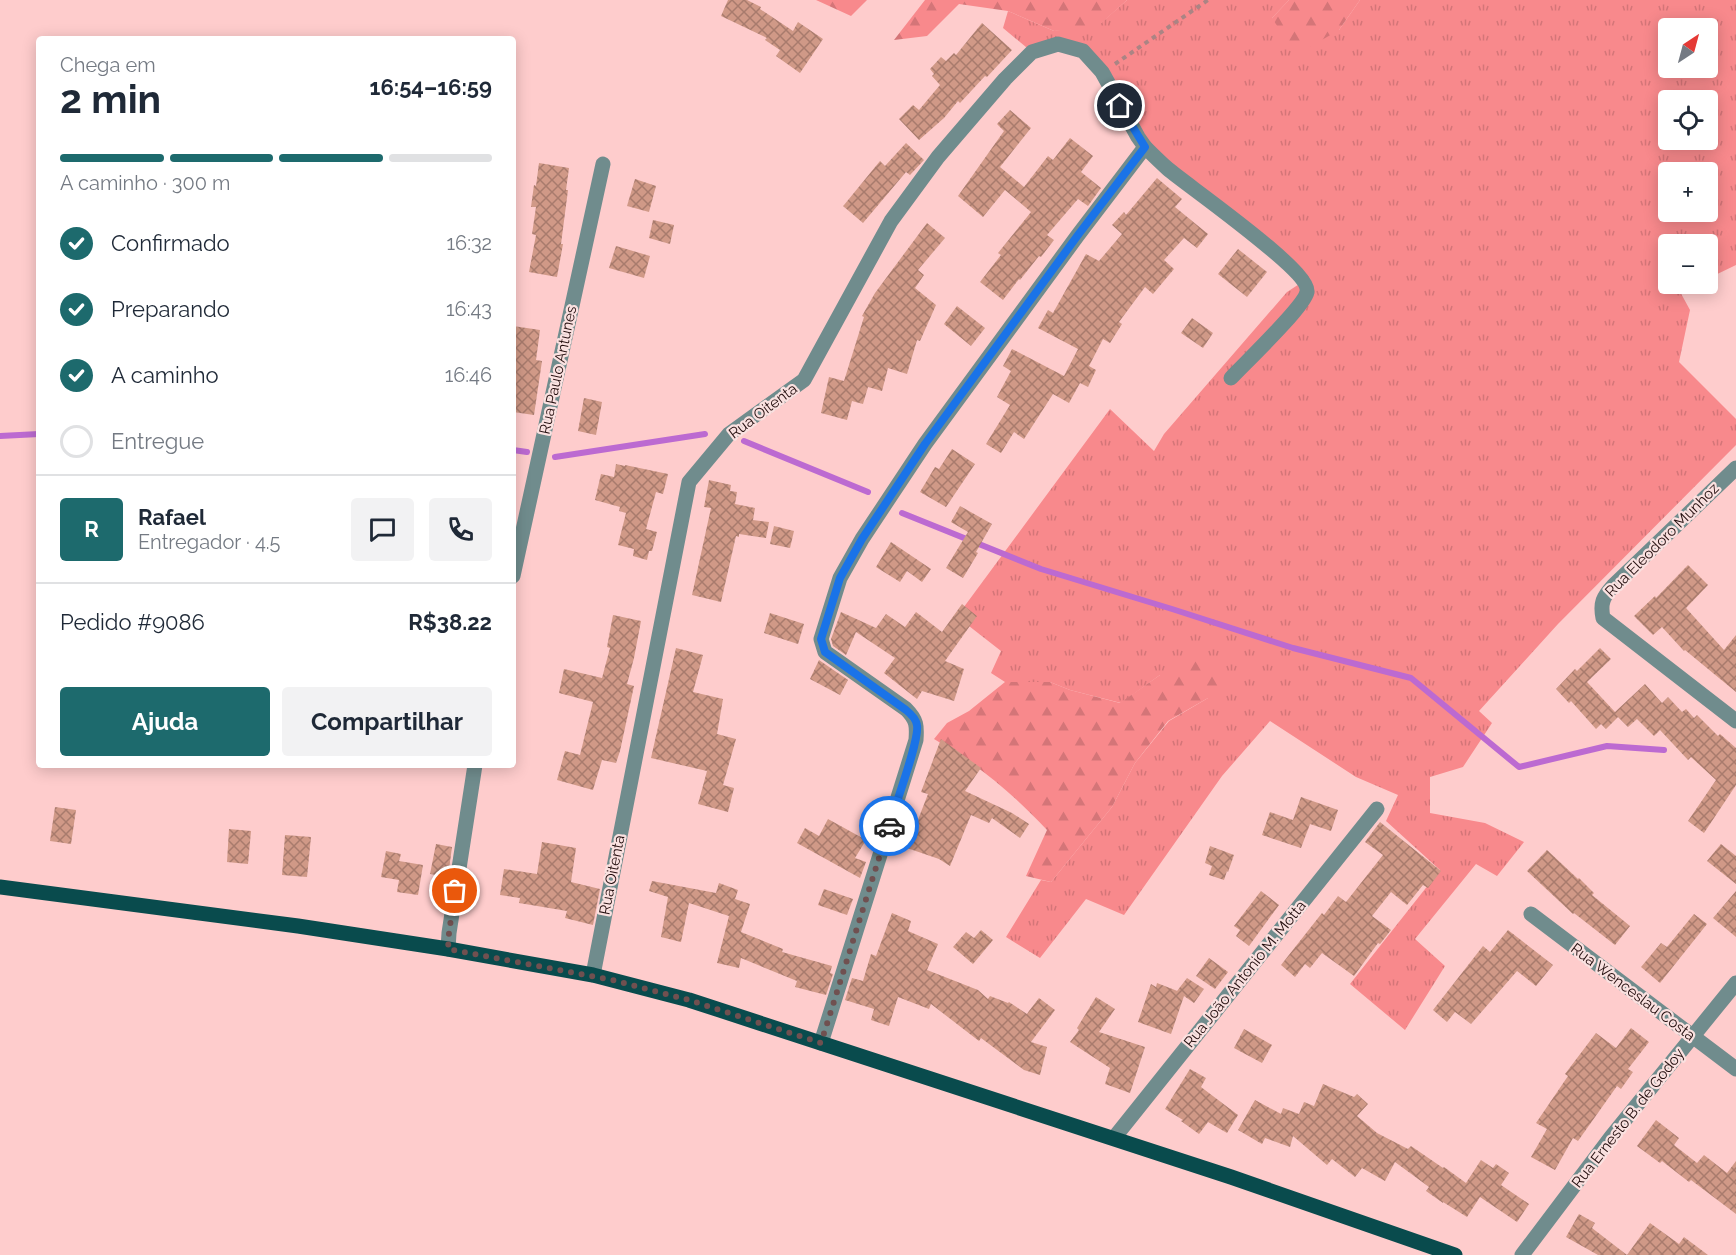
<!DOCTYPE html>
<html lang="pt">
<meta charset="utf-8">
<style>
body{margin:0;font-family:Raleway,sans-serif;background:#f2f2f3;color:#1f2937;height:100vh;display:flex;flex-direction:column;font-size:22px;white-space:nowrap}
*{box-sizing:border-box;margin:0}
p{font-size:20px;color:#747a83}
.icon{flex:none;width:33px;height:33px;fill:none;stroke:currentColor;stroke-width:2;stroke-linecap:round;stroke-linejoin:round}
.map{position:relative;flex:1;overflow:hidden}
.drawer{position:absolute;left:36px;top:36px;width:480px;height:732px;display:flex;flex-direction:column;background:#fff;border-radius:6px;box-shadow:0 3px 15px #0003}
.drawer>*{flex:none}
.needle{width:39px;rotate:36deg}
.tools{position:absolute;left:1658px;top:18px;display:grid;gap:12px}
.tools a{display:grid;place-items:center;width:60px;height:60px;border-radius:6px;background:#fff;box-shadow:0 3px 15px #0003;font-size:30px}
.pin{position:absolute;display:grid;place-items:center;width:51px;height:51px;color:#fff;margin:-26px;border:3px solid #fff;border-radius:50%;box-shadow:0 2px 6px #0007}
.courier{position:absolute;display:grid;place-items:center;width:60px;height:60px;margin:-30px;border:4px solid #1a73e8;border-radius:50%;background:#fff;color:#222;box-shadow:0 2px 8px #0007}
.headline em{font-style:normal;font-weight:700}
.headline div{display:flex;flex-direction:column-reverse}
.headline{display:flex;align-items:center;justify-content:space-between;height:102px;padding:0 24px}
h1{font-size:39px;font-weight:700;line-height:45px}
.bar{display:grid;grid-template-columns:repeat(4,1fr);gap:9px 6px;align-content:center;height:72px;padding:0 24px}
.bar i{height:8px;border-radius:4px;background:#e0e1e3}
.bar .current{background:#1d6a6d}
.bar p{grid-column:span 4}
.line{display:flex;align-items:center;gap:15px;padding:0 24px;border-top:2px solid #e0e1e3}
.line div{flex:1}
.round{display:grid;place-items:center;flex:none;width:63px;height:63px;border-radius:6px;background:#f2f2f3}
ol{padding:0 24px;list-style:none}
li{display:flex;align-items:center;gap:18px;height:66px}
li p{margin-inline-start:auto}
li .icon{padding:6px;border-radius:50%;background:#1d6a6d;color:#fff;stroke-width:4}
li:last-child{color:#747a83}
li i{width:33px;height:33px;border:3px solid #e0e1e3;border-radius:50%}
.button{display:flex;gap:12px;margin-top:auto;padding:12px 24px}
.button a{flex:1;height:69px;border-radius:6px;background:#1d6a6d;color:#fff;font-size:24px;font-weight:700;line-height:69px;text-align:center}
.button a+a{background:#f2f2f3;color:#1f2937}
.map>svg:first-child{display:block}
</style>
<div class="map">
<svg width="1736" height="1255" viewBox="0 0 1736 1255">
<defs>
<pattern id="grass-tufts" width="24" height="20" patternUnits="userSpaceOnUse" patternTransform="scale(1.5)"><rect width="24" height="20" fill="#f8898c"/><path d="M3 7l-1-3M5 7V3M7 7l1-3M15 17l-1-3M17 17v-4M19 17l1-3" fill="none" stroke="#d47578"/></pattern>
<pattern id="forest-firs" width="22" height="20" patternUnits="userSpaceOnUse" patternTransform="scale(1.5)"><rect width="22" height="20" fill="#f8898c"/><path d="M5 1l3.5 6h-7zM16 11l3.5 6h-7z" fill="#d47578"/></pattern>
<pattern id="building-cross-hatch" width="8" height="8" patternUnits="userSpaceOnUse" patternTransform="scale(1.5)"><rect width="8" height="8" fill="#d09987"/><path d="M0 0l8 8M0 8l8-8" fill="none" stroke="#a87b6d"/></pattern>
</defs>
<rect width="100%" height="100%" fill="#fecccc"/>
<!-- grass -->
<path fill="url(#grass-tufts)" fill-rule="evenodd" d="M1127,0H1289L1272,18L1339,30L1360,0H1736V265L1707,279V244H1668V284H1695L1678,288L1690,310L1679,362L1736,419V445L1558,624L1479,711L1492,723L1463,767L1430,777V813L1485,823L1524,842L1497,876L1476,864L1415,939L1445,966L1405,1030L1350,984L1440,870L1386,821L1398,795L1356,777L1270,721L1222,776L1124,915L1086,899L1040,958L1006,937L1041,880L1051,882L1112,807L1135,763L1169,721L1208,698L1160,675L1121,703L1070,690L1050,682H1005L991,673L1001,651L969,626L958,615L1110,409L1154,451L1164,434L1287,292L1307,279L1147,145L1084,51L1032,52L1003,28L1008,11L1054,31L1101,23ZM1668,28H1707V68H1668ZM1668,100H1707V140H1668ZM1668,172H1707V212H1668Z"/>
<!-- forest -->
<g fill="url(#forest-firs)">
<path d="M816,0H867L851,16Z"/>
<path d="M925,0H1127L1096,28L1054,31L1008,11L959,4L927,36L894,40Z"/>
<path d="M1289,0H1360L1339,30L1296,55L1272,18Z"/>
<path d="M1194,660L1225,677L1208,698L1168,721L1135,763L1112,807L1051,882L1026,876L1047,830C1011,792 980,766 934,739L947,723L969,711L1005,682H1050L1070,690L1120,703L1160,675Z"/>
</g>
<g fill="none" stroke-linecap="round" stroke-linejoin="round">
<!-- stream -->
<g stroke="#bc6ad1" stroke-width="6">
<path d="M0,436L39,434"/>
<path d="M744,441L868,492"/>
<path d="M513,450L527,452"/>
<path d="M555,457L705,434"/>
<path d="M902,513L1041,569L1172,609L1293,648L1411,678L1519,767L1607,746L1664,750"/>
</g>
</g>
<!-- building -->
<g fill="url(#building-cross-hatch)">
<path d="M728,0H747L761,7L760,9L793,31L798,22L823,39L800,73L776,56L780,50L765,40L767,38L721,16Z"/>
<path d="M982,23L1012,50L987,77L985,76L960,103L958,101L944,118L919,140L899,119L913,105L919,110L940,85L932,76L934,74L930,69L941,57L946,61L954,53L956,55Z"/>
<path d="M1010,110L1031,128L1000,167L1024,187L1048,156L1053,160L1070,138L1093,156L1081,172L1101,188L1088,206L1078,199L1047,235L1054,240L1041,257L1039,256L1020,280L1019,279L1003,300L980,282L1001,255L998,253L1031,212L1005,190L983,217L958,196L1004,131L997,124Z"/>
<path d="M906,143L924,160L910,175L906,172L863,223L843,206L844,205L880,161L885,166Z"/>
<path d="M539,163L569,168L566,190H568L561,244H563L557,277L529,272L536,235L532,234L536,207H531L534,185L536,186Z"/>
<path d="M1157,178L1182,199L1175,207L1208,234L1197,248L1184,238L1164,260L1174,269L1153,294L1145,287L1119,322L1122,324L1110,343L1103,339L1089,366L1096,370L1088,387L1080,383L1069,403L1053,394L1024,439L1014,432L1001,453L986,444L1010,405L997,397L1011,371L1003,366L1012,349L1064,376L1078,349L1038,328L1048,310L1053,313L1086,254L1099,261L1122,234L1112,225L1124,212L1126,215Z"/>
<path d="M635,179L656,186L649,212L627,206Z"/>
<path d="M653,220L674,225L670,244L649,238Z"/>
<path d="M927,223L945,238L918,270L924,275L915,288L936,305L920,341L917,340L907,374L888,368L882,391L868,387L863,404L852,401L847,420L821,413L829,377L844,381L864,317L862,316L875,293Z"/>
<path d="M616,246L650,256L644,278L609,268Z"/>
<path d="M1238,249L1267,272L1247,297L1218,274Z"/>
<path d="M957,306L985,328L971,346L944,324Z"/>
<path d="M1192,318L1213,333L1203,348L1181,333Z"/>
<path d="M513,326L540,330L536,360L542,361L534,415L513,412Z"/>
<path d="M584,398L602,402L596,435L578,431Z"/>
<path d="M952,449L975,464L946,507L920,492L935,467L939,469Z"/>
<path d="M616,464L625,466V465L668,474L663,494L656,492L646,529L657,532L652,551H649L647,560L633,556L634,549L618,545L626,513L619,511L620,507L595,500L601,474L614,477Z"/>
<path d="M709,480L731,485L730,491L737,492L735,504L755,508L753,520L769,522L766,538L739,534V537L736,536L721,602L692,595L711,508L704,507Z"/>
<path d="M960,506L992,524L976,552L978,553L963,578L946,568L968,532L951,522Z"/>
<path d="M774,526L794,531L790,548L770,544Z"/>
<path d="M891,542L931,569L922,582L907,571L900,582L876,567Z"/>
<path d="M1688,565L1708,585L1686,608L1724,650L1736,635V692L1685,650L1684,651L1662,627L1653,635L1634,616L1655,596L1656,598Z"/>
<path d="M962,604L977,616L945,661L964,669L954,701L922,691L917,699L884,673L895,658L856,632L846,655L833,646L831,639L841,612L876,628L886,614L905,627L916,612L942,632Z"/>
<path d="M770,613L804,624L798,644L764,633Z"/>
<path d="M613,615L641,621L634,658L627,684L634,686L620,751L616,763L602,760L593,790L557,780L565,751L580,755L593,702L559,693L564,669L602,678L610,648L607,647Z"/>
<path d="M676,648L703,655L693,692L723,699L717,734L736,739L723,785L734,788L728,812L698,804L707,771L651,758Z"/>
<path d="M1600,648L1611,659L1587,682L1615,712L1645,684L1662,703L1668,697L1682,712L1686,709L1694,718L1697,715L1718,736L1720,734L1736,748V785L1704,833L1688,821L1716,780L1691,757L1688,760L1660,730L1654,736L1637,719L1628,727L1618,717L1606,729L1601,724L1596,729L1571,701L1569,703L1556,689L1575,669L1577,671Z"/>
<path d="M819,660L848,680L840,695L810,679Z"/>
<path d="M941,739L981,768L965,791L1012,813L1029,824L1020,838L992,818L989,823L971,815L950,866L939,859L907,848L928,794L921,792Z"/>
<path d="M1301,797L1338,810L1331,831L1310,824L1301,848L1262,835L1270,812L1293,820Z"/>
<path d="M55,807L76,810L71,844L50,841Z"/>
<path d="M828,819L866,840L855,858L866,862L860,878L797,843L805,828L819,836Z"/>
<path d="M1380,822L1441,871L1428,888L1423,885L1407,905L1391,892L1372,916L1391,930L1380,944L1378,943L1354,976L1322,953L1310,968L1305,964L1295,977L1281,965L1322,913L1324,915L1338,896L1346,902L1383,855L1365,842Z"/>
<path d="M229,829L251,831L248,864L227,862Z"/>
<path d="M285,835L311,837L307,877L282,875Z"/>
<path d="M542,842L576,848L571,882L600,889L593,925L565,918L567,911L519,903L520,898L500,895L504,869L537,874Z"/>
<path d="M436,844L452,847L448,877L430,874Z"/>
<path d="M1721,844L1736,856V884L1707,861Z"/>
<path d="M1210,846L1234,855L1228,872L1227,871L1224,880L1209,875L1212,866L1205,863Z"/>
<path d="M1547,850L1578,879L1579,878L1594,893L1592,895L1630,926L1615,945L1574,913L1573,914L1527,871Z"/>
<path d="M386,851L401,854L399,861L423,865L418,895L397,892L399,880L381,877Z"/>
<path d="M652,881L716,893L719,883L738,890L735,899L750,904L741,932L783,949L782,952L832,966L830,973L833,974L826,995L795,987L797,981L741,958L739,968L717,963L729,916L689,903L681,942L661,937L668,897L649,891Z"/>
<path d="M824,889L853,899L847,915L818,905Z"/>
<path d="M1261,891L1279,905L1249,946L1236,936L1240,930L1234,926Z"/>
<path d="M1736,891V937L1713,918Z"/>
<path d="M892,913L911,921L908,931L938,944L927,970L978,990L988,999L990,996L1008,1003L1009,1002L1027,1014L1029,1011L1031,1012L1029,1011L1039,998L1055,1010L1031,1042L1047,1047L1040,1075L1024,1070L981,1038L979,1041L931,1004L929,1009L898,997L889,1026L871,1020L874,1009L845,1000L852,978L863,981L871,954L876,956Z"/>
<path d="M1694,914L1707,924L1660,983L1641,967L1661,943L1667,947Z"/>
<path d="M981,930L993,940L973,964L953,947L966,932L974,938Z"/>
<path d="M1508,930L1553,965L1536,986L1517,971L1471,1024L1455,1012L1447,1022L1433,1010L1483,946L1490,952Z"/>
<path d="M1209,958L1228,972L1215,989L1196,976Z"/>
<path d="M1187,978L1204,989L1194,1003L1184,996L1171,1034L1138,1022L1151,984L1156,987L1157,983L1180,992L1177,991Z"/>
<path d="M1096,997L1115,1009L1099,1032L1145,1047L1130,1093L1105,1084L1110,1068L1070,1042L1079,1030L1077,1028Z"/>
<path d="M1631,1028L1649,1042L1628,1069L1633,1072L1621,1089L1617,1086L1578,1141L1573,1138L1555,1170L1531,1157L1547,1129L1536,1123L1568,1076L1565,1074L1596,1033L1616,1048Z"/>
<path d="M1244,1029L1272,1045L1262,1063L1234,1048Z"/>
<path d="M1190,1069L1206,1078L1201,1087L1238,1115L1227,1133L1208,1122L1199,1134L1181,1121L1183,1120L1165,1109Z"/>
<path d="M1323,1084L1354,1097L1357,1094L1368,1104L1357,1116L1377,1133L1408,1149L1411,1146L1443,1168L1444,1167L1466,1183L1481,1160L1493,1168L1496,1164L1509,1173L1501,1185L1529,1204L1517,1222L1480,1197L1467,1217L1443,1202V1203L1426,1191L1429,1187L1395,1162L1385,1181L1362,1168L1355,1177L1332,1159L1327,1165L1293,1136L1290,1147L1265,1138L1262,1144L1238,1130L1255,1100L1281,1114L1283,1108L1299,1114L1304,1102L1314,1106Z"/>
<path d="M1656,1120L1679,1138L1674,1145L1697,1163L1704,1155L1727,1173L1736,1161V1214L1691,1180L1689,1182L1662,1161L1660,1163L1637,1146Z"/>
<path d="M1579,1214L1595,1223L1592,1228L1627,1255L1650,1223L1679,1244L1684,1237L1708,1255H1598L1566,1237Z"/>
</g>
<g fill="none" stroke-linecap="round" stroke-linejoin="round">
<!-- path -->
<path stroke="#ab8484" stroke-width="4" stroke-dasharray="4.5 4.5" stroke-linecap="butt" d="M1115,64L1208,0"/>
<!-- minor -->
<g stroke="#708c8d" stroke-width="15">
<path d="M1145,147C1152,154 1160,162 1168,169C1188,186 1311,271 1307,292C1304,307 1245,363 1231,378"/>
<path d="M1736,468L1613,586C1603,597 1600,603 1603,618L1736,721"/>
<path d="M513,576L603,164"/>
<path d="M1531,914L1736,1069"/>
<path d="M448,949L449,933L475,765"/>
<path d="M593,975L689,482L729,434L804,380L891,221L938,157L1005,79L1032,52L1058,44L1083,51L1102,72L1138,137L1145,147L1078,235L925,444L862,539L840,578L821,639L825,652L906,709C917,720 917,726 916,740L821,1043"/>
<path d="M1114,1138L1377,809"/>
<path d="M1522,1255L1611,1137L1736,983"/>
</g>
<!-- major -->
<path stroke="#094b4d" stroke-width="15" d="M0,887L298,926L448,949L593,975L689,1000L1231,1177L1455,1255"/>
</g>
<g fill="none" stroke-linecap="round" stroke-linejoin="round">
<!-- done -->
<path stroke="#705050" stroke-width="6" stroke-dasharray="0 10.8" d="M455,891L449,933L448,949L612,980L689,1000L821,1043L889,826"/>
<!-- route -->
<path stroke="#1a73e8" stroke-width="8" d="M889,826C894,808 920,740 917,725C916,719 911,714 906,710L825,652L821,639L840,578L862,539L925,444L1078,235L1145,147L1120,106"/>
</g>
<g text-anchor="middle" stroke-width="4.5" stroke-linejoin="round" paint-order="stroke">
<!-- street labels -->
<g font-size="15" fill="#230e0e" stroke="#fae1e0">
<text transform="translate(558 370) rotate(-78)" y="5">Rua Paulo Antunes</text>
<text transform="translate(763 411) rotate(-37)" y="5">Rua Oitenta</text>
<text transform="translate(1662 540) rotate(-45)" y="5">Rua Eleodoro Munhoz</text>
<text transform="translate(612 875) rotate(-79)" y="5">Rua Oitenta</text>
<text transform="translate(1245 974) rotate(-51)" y="5">Rua João Antonio M. Motta</text>
<text transform="translate(1633 992) rotate(37)" y="5">Rua Wenceslau Costa</text>
<text transform="translate(1628 1118) rotate(-52)" y="5">Rua Ernesto B. de Godoy</text>
</g>
</g>
</svg>
<div class="tools">
<a><svg class="needle" viewBox="-14 -14 28 28"><path d="M0-13l5 13h-10z" fill="#e53935"/><path d="M0 13l5-13h-10z" fill="#747a83"/></svg></a>
<a><svg class="icon" aria-label="locate" viewBox="0 0 24 24"><circle cx="12" cy="12" r="6"/><path d="M12 2v4M12 18v4M2 12h4M18 12h4"/></svg></a>
<a>+</a>
<a>−</a>
</div>
<div class="pin" style="left:455px;top:891px;background:#ea580c"><svg class="icon" aria-label="bag" viewBox="0 0 24 24"><path d="M5 8h14l-1 12H6zM9 8a3 3 0 0 1 6 0"/></svg></div>
<div class="pin" style="left:1120px;top:106px;background:#1f2937"><svg class="icon" aria-label="home" viewBox="0 0 24 24"><path d="M3 11l9-7 9 7M6 9v11h12V9"/></svg></div>
<div class="courier" style="left:889px;top:826px"><svg class="icon" aria-label="car" viewBox="0 0 24 24"><path d="M5 17H2v-5l4-1 3-4h7l3 4 3 1v5h-3M9 17h6M6 11h13"/><circle cx="7" cy="17" r="2"/><circle cx="17" cy="17" r="2"/></svg></div>
<section class="drawer">
<div class="headline"><div><h1>2 min</h1><p>Chega em</p></div><em>16:54–16:59</em></div>
<div class="bar"><i class="current"></i><i class="current"></i><i class="current"></i><i></i><p>A caminho · 300 m</p></div>
<ol>
<li><svg class="icon" aria-label="check" viewBox="0 0 24 24"><path d="M5 12l5 5 9-10"/></svg>Confirmado<p>16:32</p></li>
<li><svg class="icon" aria-label="check" viewBox="0 0 24 24"><path d="M5 12l5 5 9-10"/></svg>Preparando<p>16:43</p></li>
<li><svg class="icon" aria-label="check" viewBox="0 0 24 24"><path d="M5 12l5 5 9-10"/></svg>A caminho<p>16:46</p></li>
<li><i></i>Entregue</li>
</ol>
<div class="line" style="height:108px"><b class="round" style="background:#1d6a6d;color:#fff">R</b><div><b>Rafael</b><p>Entregador · 4.5</p></div><a class="round"><svg class="icon" aria-label="chat" viewBox="0 0 24 24"><path d="M4 5h16v11H9l-5 4z"/></svg></a><a class="round"><svg class="icon" aria-label="phone" viewBox="0 0 24 24"><path d="M5 4h4l2 5-3 2q2 4 5 5l2-3 5 2v4C11 20 4 13 5 4z"/></svg></a></div>
<div class="line" style="height:78px"><div>Pedido #9086</div><b>R$38.22</b></div>
<div class="button"><a>Ajuda</a><a>Compartilhar</a></div>
</section>
</div>
